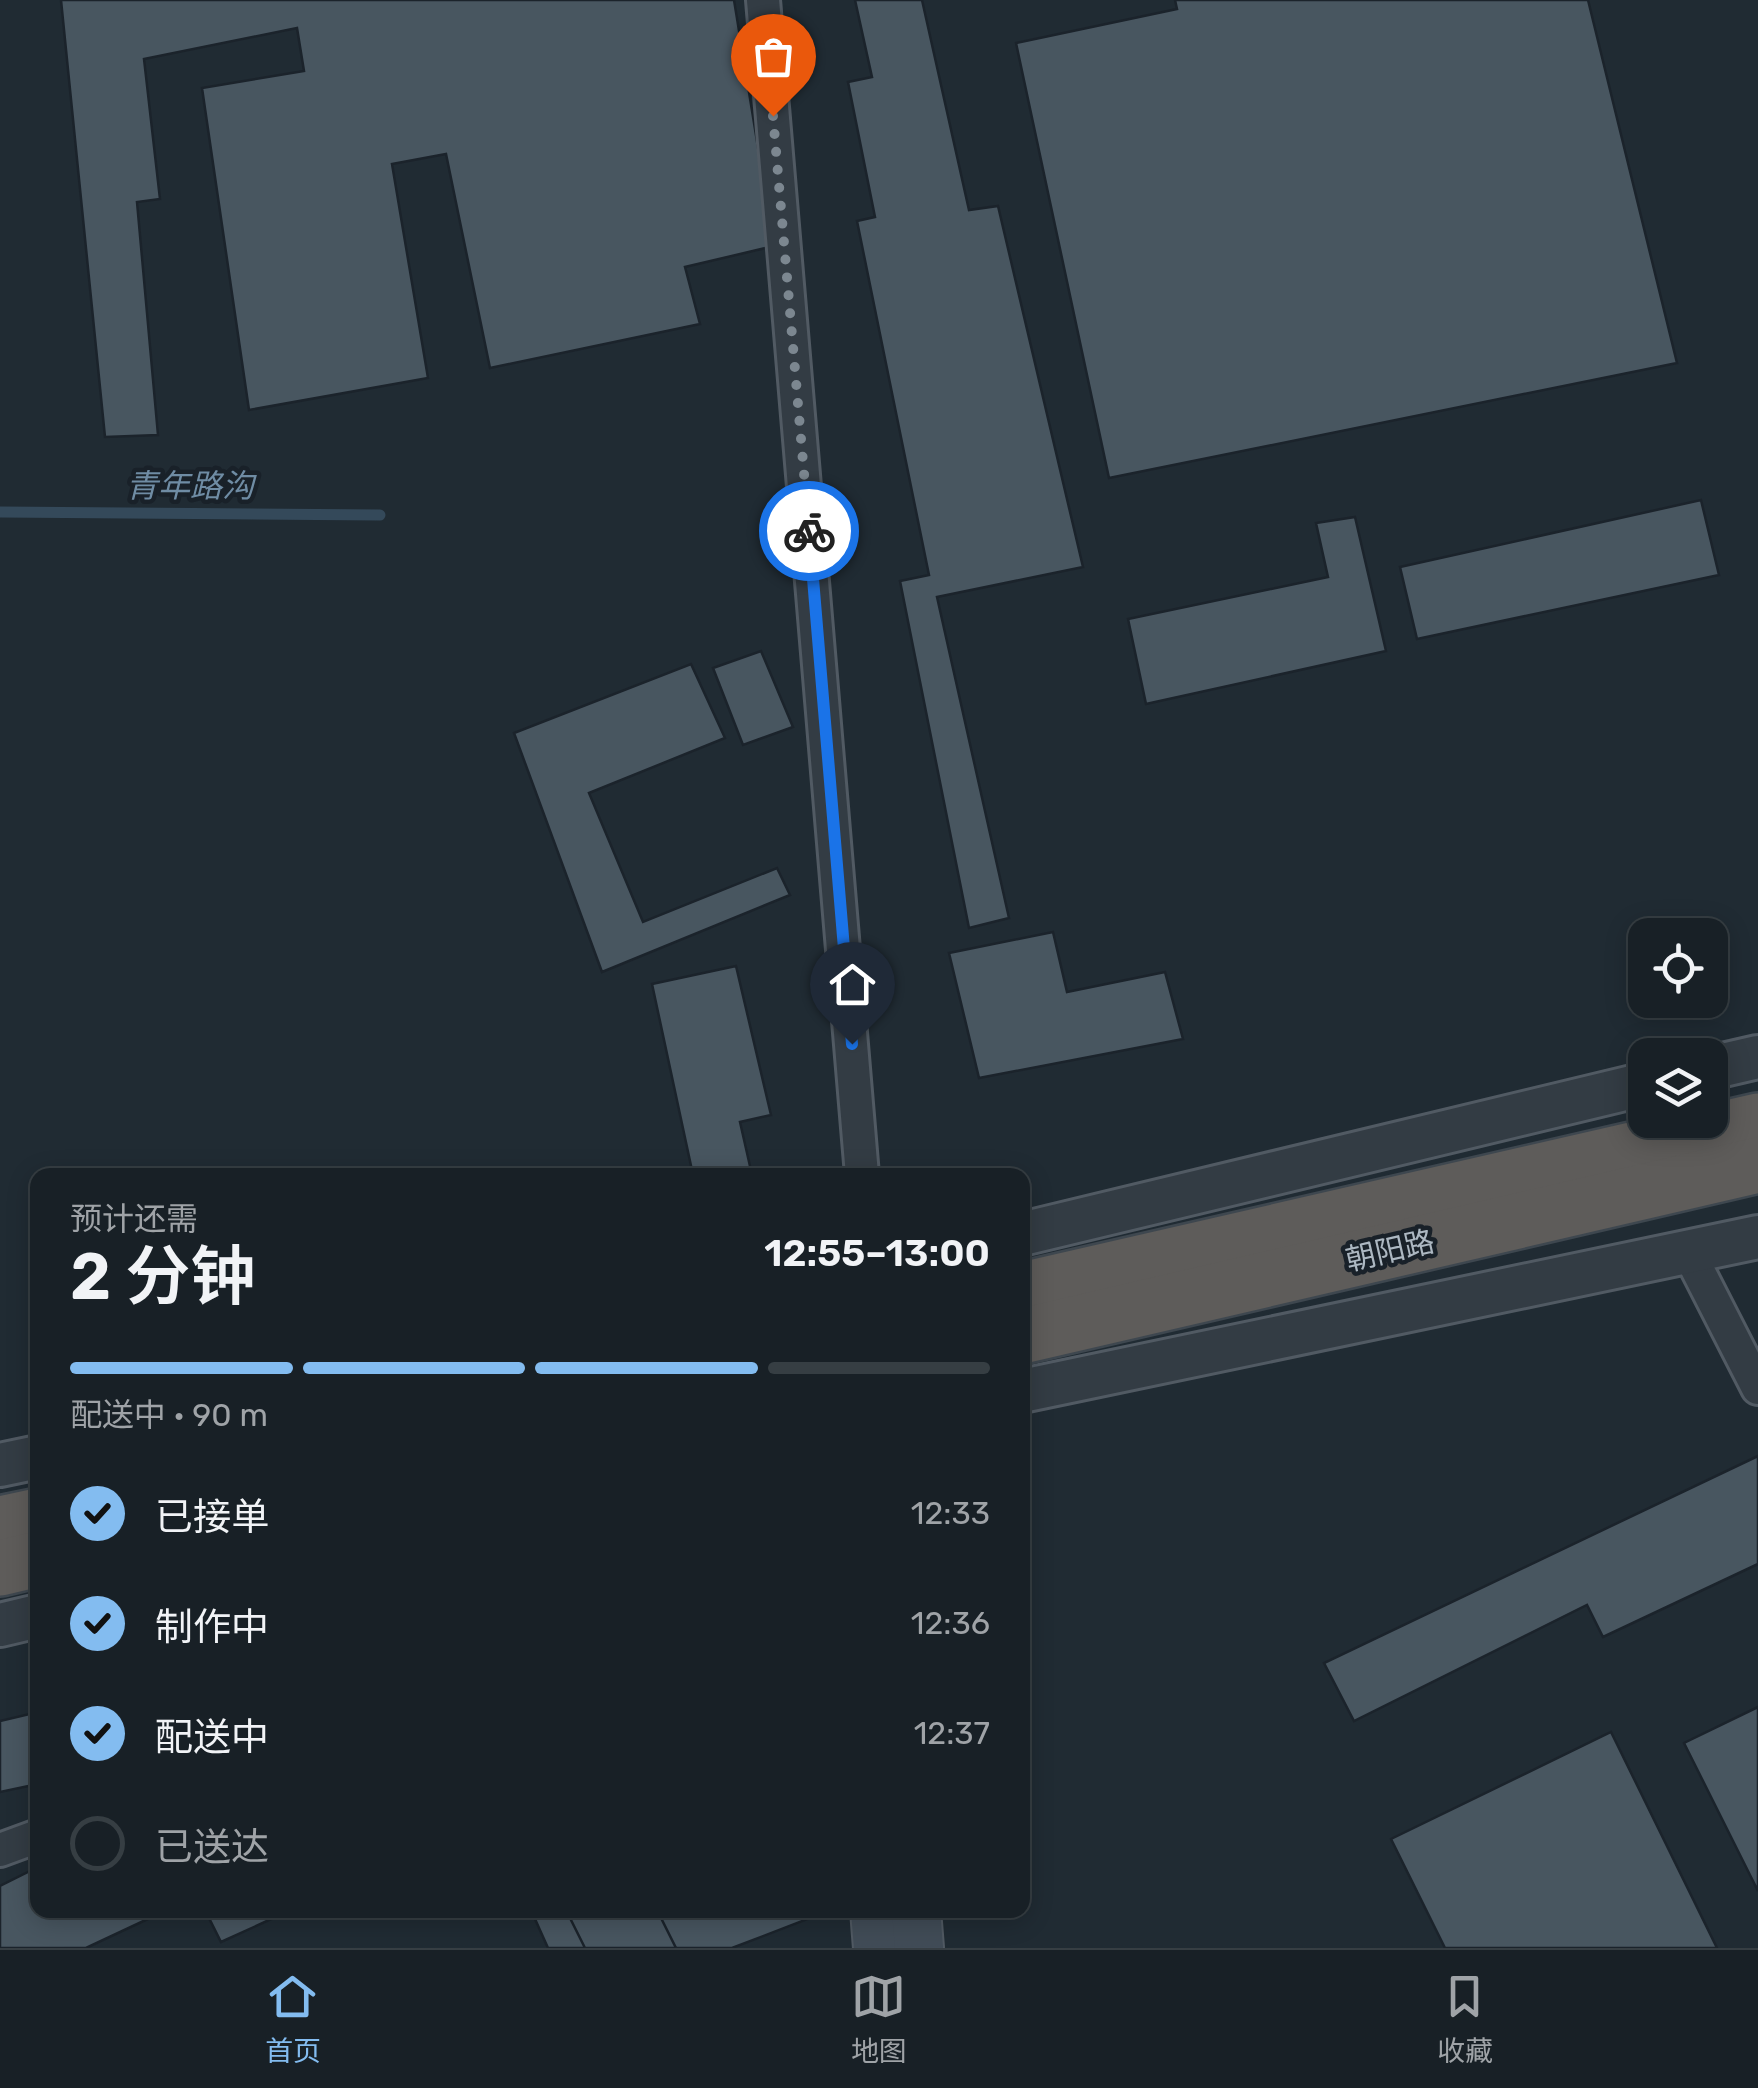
<!DOCTYPE html>
<html lang="zh">
<meta charset="utf-8">
<style>
body{margin:0;font-family:Rubik,"Noto Sans SC",sans-serif;background:#252d32;color:#f1f3f6;height:100vh;display:flex;flex-direction:column;font-size:38px;white-space:nowrap}
*{box-sizing:border-box;margin:0}
p{font-size:32px;color:#9fa3a7}
.icon{flex:none;width:55px;height:55px;fill:none;stroke:currentColor;stroke-width:2;stroke-linecap:round;stroke-linejoin:round}
.map{position:relative;flex:1;overflow:hidden}
.side{position:absolute;left:30px;top:1168px;width:1000px;height:750px;display:flex;flex-direction:column;background:#182026;border-radius:20px;box-shadow:0 5px 25px #0003,0 0 0 2px #363e43}
.side>*{flex:none}
.controls{position:absolute;left:1628px;top:918px;display:grid;gap:20px}
.controls a{display:grid;place-items:center;width:100px;height:100px;border-radius:20px;background:#182026;box-shadow:0 5px 25px #0003,0 0 0 2px #363e43;font-size:50px}
.pin{position:absolute;display:grid;place-items:center;width:85px;height:85px;color:#fff;margin:-102px -42px;border-radius:50% 50% 50% 0;rotate:-45deg;box-shadow:0 0 10px #0007}
.pin .icon{rotate:45deg}
.courier{position:absolute;display:grid;place-items:center;width:100px;height:100px;margin:-50px;border:8px solid #1a73e8;border-radius:50%;background:#fff;color:#222;box-shadow:0 2px 12px #0007}
.headline em{font-style:normal;font-weight:600}
.headline div{display:flex;flex-direction:column-reverse}
.headline{display:flex;align-items:center;justify-content:space-between;height:170px;padding:0 40px}
h1{font-size:65px;font-weight:600;line-height:75px}
.bar{display:grid;grid-template-columns:repeat(4,1fr);gap:15px 10px;align-content:center;height:120px;padding:0 40px}
.bar i{height:12px;border-radius:8px;background:#363e43}
.bar .active{background:#83bcf0}
.bar p{grid-column:span 4}
ol{padding:0 40px;list-style:none}
li{display:flex;align-items:center;gap:30px;height:110px}
li p{margin-inline-start:auto}
li .icon{padding:10px;border-radius:50%;background:#83bcf0;color:#111;stroke-width:4}
li:last-child{color:#9fa3a7}
li i{width:55px;height:55px;border:5px solid #363e43;border-radius:50%}
.tabs{display:flex;justify-content:space-around;align-items:center;height:140px;border-top:2px solid #363e43;background:#182026;font-size:28px;color:#9fa3a7}
.tabs a{display:grid;justify-items:center;gap:5px}
.tabs .active{color:#83bcf0}
.map>svg:first-child{display:block}
</style>
<div class="map">
<svg width="1758" height="1948" viewBox="0 0 1758 1948">
<rect width="100%" height="100%" fill="#202b33"/>
<g fill="none" stroke-linecap="round" stroke-linejoin="round">
<!-- stream -->
<path stroke="#34495a" stroke-width="11" d="M0,512L380,515"/>
</g>
<!-- building -->
<g fill="#485660" stroke="#1b232b" stroke-width="2.5">
<path d="M61,0H734L774,246L685,267L700,324L490,368L446,154L392,164L428,378L249,410L202,88L304,71L297,28L144,59L160,199L137,202L158,435L105,437Z"/>
<path d="M855,0H922L969,210L998,206L1083,567L937,597L1009,918L969,928L900,581L929,575L857,221L875,217L848,82L872,77Z"/>
<path d="M1175,0H1588L1677,363L1109,478L1016,43L1177,9Z"/>
<path d="M1701,500L1719,575L1417,639L1400,567Z"/>
<path d="M1355,517L1386,651L1146,704L1128,619L1328,577L1316,523Z"/>
<path d="M761,651L793,727L743,745L713,668Z"/>
<path d="M691,664L725,738L589,793L643,922L777,868L790,895L602,972L514,733Z"/>
<path d="M1053,932L1067,992L1165,972L1183,1039L979,1078L949,953Z"/>
<path d="M736,966L771,1115L740,1122L752,1175H693L652,984Z"/>
<path d="M1758,1456V1564L1603,1637L1587,1605L1354,1721L1324,1663Z"/>
<path d="M1758,1707V1891L1684,1743Z"/>
<path d="M38,1712V1784L0,1792V1721Z"/>
<path d="M1611,1732L1717,1948H1445L1391,1839Z"/>
<path d="M38,1867V1910H167L86,1948H0V1886Z"/>
<path d="M205,1910H291L221,1942Z"/>
<path d="M531,1910H818V1915L732,1948H548Z"/>
<path d="M566,1910H657L676,1948H585Z"/>
</g>
<g fill="none" stroke-linecap="round" stroke-linejoin="round">
<!-- minor casing -->
<g stroke="#515a63" stroke-width="38">
<g id="minor">
<path d="M763,0L862,1175"/>
<path d="M1689,1253L1758,1388"/>
<path d="M0,1850L38,1836"/>
</g>
</g>
<!-- tertiary casing -->
<g stroke="#515a63" stroke-width="48">
<g id="tertiary">
<path d="M1710,1068L1758,1057"/>
<path d="M1022,1234L1645,1084"/>
<path d="M1022,1391L1758,1237"/>
<path d="M0,1465L38,1457"/>
<path d="M0,1625L38,1616"/>
</g>
</g>
<!-- secondary casing -->
<g stroke="#515a63" stroke-width="52">
<g id="secondary">
<path d="M875,1910L878,1948"/>
<path d="M916,1910L919,1948"/>
</g>
</g>
<!-- trunk casing -->
<g stroke="#3e474f" stroke-width="60">
<g id="trunk">
<path d="M1022,1290L1758,1121"/>
<path d="M1022,1336L1758,1165"/>
<path d="M0,1524L38,1516"/>
<path d="M0,1568L38,1559"/>
</g>
</g>
<!-- minor -->
<use href="#minor" stroke="#333c44" stroke-width="32"/>
<!-- tertiary -->
<use href="#tertiary" stroke="#333c44" stroke-width="42"/>
<!-- secondary -->
<use href="#secondary" stroke="#414c57" stroke-width="48"/>
<!-- trunk -->
<use href="#trunk" stroke="#5e5c5a" stroke-width="55"/>
</g>
<g fill="none" stroke-linecap="round" stroke-linejoin="round">
<!-- done -->
<path stroke="#7c8790" stroke-width="10" stroke-dasharray="0 18" d="M773,116L809,531"/>
<!-- route -->
<path stroke="#1a73e8" stroke-width="12" d="M809,531L852,1044"/>
</g>
<g text-anchor="middle" stroke-width="9" stroke-linejoin="round" paint-order="stroke">
<!-- street labels -->
<g font-size="30" fill="#adb8c2" stroke="#192129">
<text transform="translate(1390 1251) rotate(-13)" y="10">朝阳路</text>
</g>
<!-- water labels -->
<g font-size="32" font-style="italic" fill="#6f8ca4" stroke="#192129">
<text x="190" y="497">青年路沟</text>
</g>
</g>
</svg>
<div class="controls">
<a><svg class="icon" aria-label="locate" viewBox="0 0 24 24"><circle cx="12" cy="12" r="6"/><path d="M12 2v4M12 18v4M2 12h4M18 12h4"/></svg></a>
<a><svg class="icon" aria-label="layers" viewBox="0 0 24 24"><path d="M12 4l9 5-9 5-9-5zM3 14l9 5 9-5"/></svg></a>
</div>
<div class="pin" style="left:773px;top:116px;background:#ea580c"><svg class="icon" aria-label="bag" viewBox="0 0 24 24"><path d="M5 8h14l-1 12H6zM9 8a3 3 0 0 1 6 0"/></svg></div>
<div class="pin" style="left:852px;top:1044px;background:#1f2937"><svg class="icon" aria-label="home" viewBox="0 0 24 24"><path d="M3 11l9-7 9 7M6 9v11h12V9"/></svg></div>
<div class="courier" style="left:809px;top:531px"><svg class="icon" aria-label="bike" viewBox="0 0 24 24"><circle cx="6" cy="16" r="4"/><circle cx="18" cy="16" r="4"/><path d="M6 16l4-8h5l3 8M10 8l3 8H6M13 5h3"/></svg></div>
<section class="side">
<div class="headline"><div><h1>2 分钟</h1><p>预计还需</p></div><em>12:55–13:00</em></div>
<div class="bar"><i class="active"></i><i class="active"></i><i class="active"></i><i></i><p>配送中 · 90 m</p></div>
<ol>
<li><svg class="icon" aria-label="check" viewBox="0 0 24 24"><path d="M5 12l5 5 9-10"/></svg>已接单<p>12:33</p></li>
<li><svg class="icon" aria-label="check" viewBox="0 0 24 24"><path d="M5 12l5 5 9-10"/></svg>制作中<p>12:36</p></li>
<li><svg class="icon" aria-label="check" viewBox="0 0 24 24"><path d="M5 12l5 5 9-10"/></svg>配送中<p>12:37</p></li>
<li><i></i>已送达</li>
</ol>
</section>
</div>
<nav class="tabs">
<a class="active"><svg class="icon" aria-label="home" viewBox="0 0 24 24"><path d="M3 11l9-7 9 7M6 9v11h12V9"/></svg>首页</a>
<a><svg class="icon" aria-label="map" viewBox="0 0 24 24"><path d="M3 6l6-2 6 2 6-2v14l-6 2-6-2-6 2zM9 4v14M15 6v14"/></svg>地图</a>
<a><svg class="icon" aria-label="saved" viewBox="0 0 24 24"><path d="M7 4h10v16l-5-4-5 4z"/></svg>收藏</a>
</nav>
